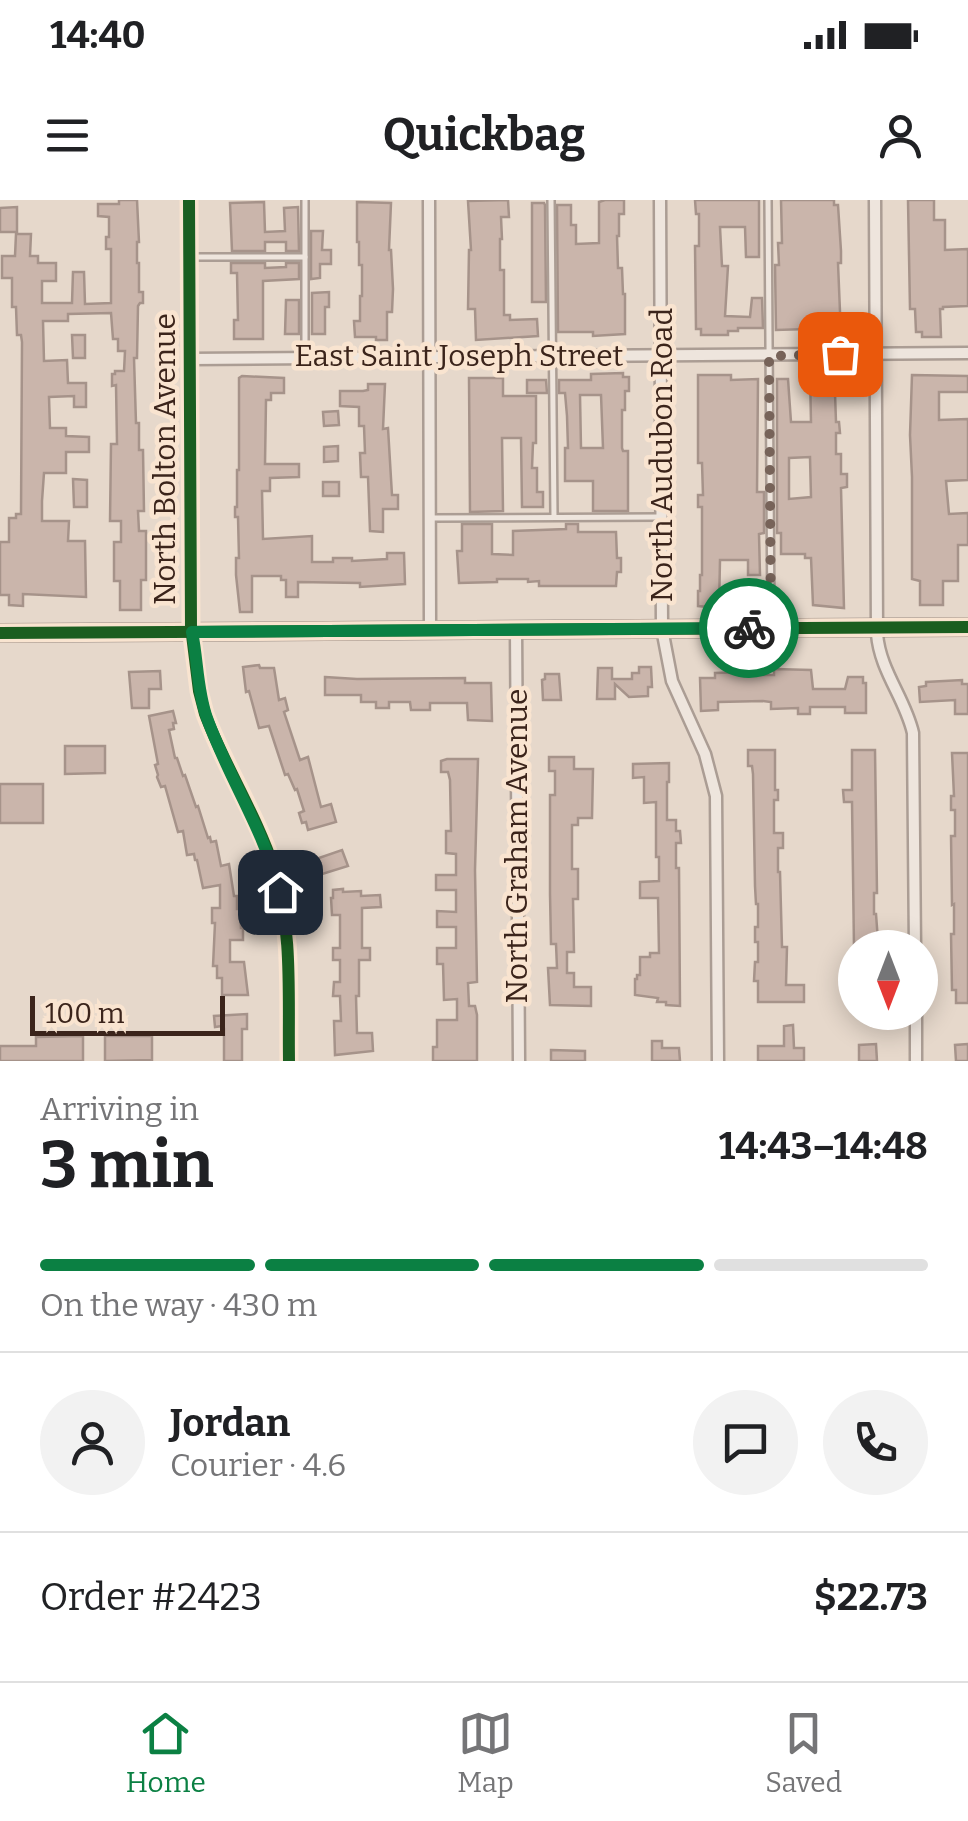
<!DOCTYPE html>
<meta charset="utf-8">
<style>
body{margin:0;font-family:Bitter,serif;background:#f2f2f2;color:#202124;height:100vh;display:flex;flex-direction:column;font-size:38px;white-space:nowrap}
*{box-sizing:border-box;margin:0}
p{font-size:32px;color:#757577}
.icon{flex:none;width:55px;height:55px;fill:none;stroke:currentColor;stroke-width:2;stroke-linecap:round;stroke-linejoin:round}
.map{position:relative;height:861px;overflow:hidden}
.panel{display:flex;flex-direction:column;background:#fff;flex:1}
.panel>*{flex:none}
.needle{width:65px;rotate:180deg}
.buttons{position:absolute;left:838px;top:730px;display:grid;gap:20px}
.buttons a{display:grid;place-items:center;width:100px;height:100px;border-radius:50%;background:#fff;box-shadow:0 5px 25px #0003;font-size:50px}
.scale{position:absolute;left:30px;bottom:25px;width:195px;box-sizing:border-box;padding-left:10px;border:5px solid #3b241b;border-top:0;font-size:28px;line-height:35px;white-space:nowrap;color:#3b241b;-webkit-text-stroke:8px #f9e4d0;paint-order:stroke}
.pin{position:absolute;display:grid;place-items:center;width:85px;height:85px;color:#fff;margin:-42px;border-radius:20px;box-shadow:0 5px 15px #0006}
.courier{position:absolute;display:grid;place-items:center;width:100px;height:100px;margin:-50px;border:8px solid #0b8043;border-radius:50%;background:#fff;color:#222;box-shadow:0 2px 12px #0007}
.summary em{font-style:normal;font-weight:700}
.summary div{display:flex;flex-direction:column-reverse}
.summary{display:flex;align-items:center;justify-content:space-between;height:170px;padding:0 40px}
h1{font-size:65px;font-weight:700;line-height:75px}
.bar{display:grid;grid-template-columns:repeat(4,1fr);gap:15px 10px;align-content:center;height:120px;padding:0 40px}
.bar i{height:12px;border-radius:8px;background:#e0e0e0}
.bar .selected{background:#0b8043}
.bar p{grid-column:span 4}
.line{display:flex;align-items:center;gap:25px;padding:0 40px;border-top:2px solid #e0e0e0}
.line div{flex:1}
.round{display:grid;place-items:center;flex:none;width:105px;height:105px;border-radius:52px;background:#f2f2f2}
.status{display:flex;justify-content:space-between;align-items:center;height:70px;padding:0 50px;background:#fff;direction:ltr}
.status svg{height:28px;fill:currentColor}
header{display:flex;justify-content:space-between;align-items:center;height:130px;padding:0 40px;background:#fff;font-size:45px;font-weight:700}
.tabs{display:flex;justify-content:space-around;align-items:center;height:140px;border-top:2px solid #e0e0e0;background:#fff;font-size:28px;color:#757577}
.tabs a{display:grid;justify-items:center;gap:5px}
.tabs .selected{color:#0b8043}
.map>svg:first-child{display:block}
</style>
<div class="status"><b>14:40</b><svg viewBox="0 0 49 12"><path d="M0 12V9h3v3zM5 12V6h3v6zM10 12V3h3v9zM15 12V0h3v12zM26 1h20v11H26zM47 4h2v5h-2z"/></svg></div>
<header><svg class="icon" aria-label="menu" viewBox="0 0 24 24"><path d="M4 6h16M4 12h16M4 18h16"/></svg>Quickbag<svg class="icon" aria-label="person" viewBox="0 0 24 24"><circle cx="12" cy="8" r="4"/><path d="M4 21q1-7 8-7t8 7"/></svg></header>
<div class="map">
<svg width="968" height="861" viewBox="0 0 968 861">
<rect width="100%" height="100%" fill="#e6d8cb"/>
<!-- building -->
<g fill="#cab5ab" stroke="#a6938a" stroke-width="2.5" fill-rule="evenodd">
<path d="M119,0H137L139,42H137V63H139V92H143V103H140L138,106L137,158H134L136,223H139V250H143L144,311H138L139,331H146V380H141V410H120V381H114V342H121V321H110L111,244H117L116,185L112,186V174H115V171H124L125,151H118V139H113L111,113L68,114V121H43L44,161L67,160L68,183H86V207H74V196L49,197L50,228H66V236L89,237V252H66V273H44L42,301V321H69L68,341H85L86,397L23,394V406L9,405V395H0V342H9V318H16V314H21L22,142L21,135H17L16,107H12V78H2V56H15L16,34H31L30,56H38V63H56V81H42V103H72L73,72H84L85,104L111,103V49H106V37H109V17L98,16V4H119Z"/>
<path d="M508,0L509,17H501L502,39H500V70H504V115H510V120L537,119L538,136L476,140L475,109H468L469,50H471L468,1Z"/>
<path d="M605,0H624V14H619V36H617L618,68H622L623,94H625V134L593,136V132H558L557,5H571V25H576V44L599,43V2Z"/>
<path d="M695,0H759V57H746L745,27H720L722,66H728L725,116L750,117L752,98H762L763,128H738V131H728V135H701V129H696L695,46H699V14H696Z"/>
<path d="M781,0H834V5H838L841,51V63H838L841,136H808V129L776,130L775,65H779L778,43H782Z"/>
<path d="M908,0H934V20H945V50L968,49V106L943,107V109H940L941,137H922V132H916L915,109H910Z"/>
<path d="M264,2L265,32L285,31L284,8L298,7L299,51H286V42H265V51H232L230,3Z"/>
<path d="M357,2L391,3L389,50H391L393,89L392,112H387V140H376V137H355L354,121H360V96H362V65H359V42H357Z"/>
<path d="M532,3H544L545,5L546,102H532Z"/>
<path d="M17,7V32H0V8Z"/>
<path d="M311,31H323L322,50H331V64H320V78L311,79Z"/>
<path d="M231,63H265V68L286,67V63H299V79L263,81V139H234V120H238L237,73H231Z"/>
<path d="M329,92V107H325V134H312V93Z"/>
<path d="M286,100H299V134H285Z"/>
<path d="M72,135H85V158H73Z"/>
<path d="M623,173V177H629V191H625V210H622V248L623,251H628V311H593V281H565V248H568L567,216L565,193H559V180H591V174ZM580,195H601L603,248H581Z"/>
<path d="M810,173H839V193H835L836,222H839L840,233H836V254H841V274H847V287L841,288L844,408L813,405L811,358H805V354H781V333H777V179H788L791,222H811ZM810,257L811,297L789,299V258Z"/>
<path d="M698,175H731V180L758,179L757,292H764V333L759,334L760,375H748V360H720L719,408L698,406V391H700V375H702V307H698V295H703L702,263H698Z"/>
<path d="M912,175L968,176V192H939V220L968,219V280L946,281L949,314L968,313V345H958V381H943V405H920V381L912,379V277L910,235Z"/>
<path d="M242,176L284,178V193H271V200H266L265,264H299V277L270,278V291H262L263,339L312,336V362H333V358H352V361L387,359V353H404L405,384L360,387V383L298,382V397H286V380H281V376H252V412H240L236,375V358H239L238,317H235V307H237V270H239V178Z"/>
<path d="M469,178H503V196H536V243H533L532,268H537V292H543V307H522L521,238H502L503,311L470,312Z"/>
<path d="M527,180H546L547,193H527Z"/>
<path d="M368,184H385L383,229L388,228L392,295H398V309H383V332L370,331L368,277H361L360,253H365L364,226H359V207L340,206V191H363L368,190Z"/>
<path d="M338,211L339,225L324,226L323,212Z"/>
<path d="M338,246V261L324,262V247Z"/>
<path d="M73,279L87,280V307H74Z"/>
<rect x="323" y="282" width="16" height="14"/>
<path d="M462,324H492V354L513,355V331L566,329V324H578V332H616L617,358H621V372H617L616,386H539V381L528,382V379H497V382L459,383L457,351H462Z"/>
<path d="M259,465L260,468H274L279,500L285,498L288,510L284,512L300,560L308,557L321,607L331,604L336,622L308,630L306,622L302,623L299,613L304,611L297,589L295,590L288,574L285,575L269,526L259,528L249,491L246,492L243,467Z"/>
<path d="M639,467H651L652,487H648V496L629,497L615,484V499H597L598,468H612V479H632V473H639Z"/>
<path d="M774,469L811,470L813,489H845L848,477H863V483H866V513H845V507H810V514H798V508L771,509V502L763,501L718,502V510L701,511L700,478H715V473L743,472V475H774Z"/>
<path d="M160,471L161,489H149V508H132L129,472Z"/>
<path d="M545,474H559L561,500H543L542,480L545,479Z"/>
<path d="M325,477L357,479L465,478V483H491L492,521L468,520L467,503H430V510H411L410,502H389V508H376V502H361V495H325Z"/>
<path d="M962,480V484H968V514H955V500L920,502L919,487L926,486V482Z"/>
<path d="M173,511L176,523H173L174,529L169,530L175,558H177L183,576L185,575L196,607L198,606L208,638L210,637L211,642L216,641L221,666L229,664L234,696H237V709H240L241,728H243V740H230V762H244L248,795H222V778H217V766H213L215,723H212V708H220V685L203,688L197,660H195L194,654L187,655L183,631L178,632L165,586L161,587L157,577L158,575L155,565L158,564L149,516Z"/>
<path d="M65,546H105V573L65,574Z"/>
<path d="M748,550H775V590H778V600H774V633H783V648H778V672H780L782,747H787L786,785H804V802H758V781H754L755,762H758V742H755V727H758V704H756L755,686L753,574L752,566H748Z"/>
<path d="M852,550H875L877,693H874V714H876L878,741H872V748H854L852,602H844L843,590H852Z"/>
<path d="M952,553H968V803H956V790H952L951,734H954V704L952,705L951,636H955V610H951V596H954Z"/>
<path d="M549,557H574V569H593L592,618H578V625H572V669H578V699H573L574,752H567V773H574V787H591V806L550,805L548,768H557L556,744H551L550,694V595H555V571H549Z"/>
<path d="M447,559H478L475,670L477,782L468,783L469,806H475L477,815V861H433V847H437V820H457V799L444,800L443,764H437V748H456V727H437V711L456,712V690H436V675H456V654L446,653V631H451L450,580L448,572H441V561Z"/>
<path d="M669,563V582H667V620H676V631H680L681,643H676V668H679L680,806L666,805V802H657L658,798L635,795V779H637V775H640V757H650V753H659L658,698H640V682L659,681V657H656V602L644,603V577L633,578V564Z"/>
<rect x="0" y="584" width="43" height="39"/>
<path d="M342,650L348,666L319,675L313,660Z"/>
<path d="M343,689V692L361,691V696L380,695L381,707L362,708V748H370V760H359V796H356L357,833H372L373,851L335,855L334,821H341L340,796H333L334,782H340V760H333V748H340V715H332L331,698H333V690Z"/>
<path d="M247,814V829H242V861H224V829H222V826L215,827L214,816Z"/>
<path d="M793,825L794,848H804V861H758V846H784V826Z"/>
<path d="M83,836V861H0V846H36V837Z"/>
<path d="M105,836H152V860L105,861Z"/>
<path d="M652,841H662V848H679L680,861H652Z"/>
<path d="M876,844L877,861H859V845Z"/>
<path d="M968,844V861H956L955,845Z"/>
<path d="M551,850L585,851V861H551Z"/>
</g>
<g fill="none" stroke-linecap="round" stroke-linejoin="round">
<!-- lane casing -->
<g stroke="#ab9d94" stroke-width="10">
<g id="lane">
<path d="M305,0V158"/>
<path d="M551,0L554,317"/>
<path d="M768,0L771,425"/>
<path d="M192,57H305"/>
<path d="M430,318L659,317"/>
</g>
</g>
<!-- street casing -->
<g stroke="#ab9d94" stroke-width="15">
<g id="street">
<path d="M189,0L191,427L199,491L205,514C225,567 257,616 274,669C293,731 288,797 289,861"/>
<path d="M429,0L430,430"/>
<path d="M660,0L662,429L672,481L705,554L716,596L718,861"/>
<path d="M875,0L877,434C880,471 905,498 913,533L915,748"/>
<path d="M190,159L968,153"/>
<path d="M516,430L519,861"/>
<path d="M916,812V861"/>
</g>
</g>
<!-- secondary casing -->
<g stroke="#9b8d85" stroke-width="20">
<path id="secondary" d="M0,433L968,427"/>
</g>
<!-- lane -->
<use href="#lane" stroke="#eee5dd" stroke-width="5"/>
<!-- street -->
<use href="#street" stroke="#eee5dd" stroke-width="10"/>
<!-- secondary -->
<use href="#secondary" stroke="#eee5dd" stroke-width="15"/>
<!-- cycleway casing -->
<g stroke="#f9e4d0" stroke-width="19">
<g id="cycleway">
<path d="M189,0L191,427L199,491L205,514C225,567 257,616 274,669C293,731 288,797 289,861"/>
<path d="M0,433L968,427"/>
</g>
</g>
<!-- cycleway -->
<use href="#cycleway" stroke="#1b5e20" stroke-width="12"/>
</g>
<g fill="none" stroke-linecap="round" stroke-linejoin="round">
<!-- done -->
<path stroke="#776359" stroke-width="10" stroke-dasharray="0 18" d="M749,428H771L769,156L840,154"/>
<!-- route -->
<path stroke="#0b8043" stroke-width="12" d="M280,692C264,630 228,577 207,518C197,490 198,461 192,432L749,428"/>
</g>
<g text-anchor="middle" stroke-width="9" stroke-linejoin="round" paint-order="stroke">
<!-- street labels -->
<g font-size="30" fill="#3b241b" stroke="#f9e4d0">
<text x="459" y="166">East Saint Joseph Street</text>
<text transform="translate(662 255) rotate(-90)" y="10">North Audubon Road</text>
<text transform="translate(165 259) rotate(-90)" y="10">North Bolton Avenue</text>
<text transform="translate(517 646) rotate(-90)" y="10">North Graham Avenue</text>
</g>
</g>
</svg>
<div class="buttons">
<a><svg class="needle" viewBox="-14 -14 28 28"><path d="M0-13l5 13h-10z" fill="#e53935"/><path d="M0 13l5-13h-10z" fill="#757577"/></svg></a>
</div>
<div class="scale">100 m</div>
<div class="pin" style="left:840px;top:154px;background:#ea580c"><svg class="icon" aria-label="bag" viewBox="0 0 24 24"><path d="M5 8h14l-1 12H6zM9 8a3 3 0 0 1 6 0"/></svg></div>
<div class="pin" style="left:280px;top:692px;background:#1f2937"><svg class="icon" aria-label="home" viewBox="0 0 24 24"><path d="M3 11l9-7 9 7M6 9v11h12V9"/></svg></div>
<div class="courier" style="left:749px;top:428px"><svg class="icon" aria-label="bike" viewBox="0 0 24 24"><circle cx="6" cy="16" r="4"/><circle cx="18" cy="16" r="4"/><path d="M6 16l4-8h5l3 8M10 8l3 8H6M13 5h3"/></svg></div>
</div>
<section class="panel">
<div class="summary"><div><h1>3 min</h1><p>Arriving in</p></div><em>14:43–14:48</em></div>
<div class="bar"><i class="selected"></i><i class="selected"></i><i class="selected"></i><i></i><p>On the way · 430 m</p></div>
<div class="line" style="height:180px"><a class="round"><svg class="icon" aria-label="person" viewBox="0 0 24 24"><circle cx="12" cy="8" r="4"/><path d="M4 21q1-7 8-7t8 7"/></svg></a><div><b>Jordan</b><p>Courier · 4.6</p></div><a class="round"><svg class="icon" aria-label="chat" viewBox="0 0 24 24"><path d="M4 5h16v11H9l-5 4z"/></svg></a><a class="round"><svg class="icon" aria-label="phone" viewBox="0 0 24 24"><path d="M5 4h4l2 5-3 2q2 4 5 5l2-3 5 2v4C11 20 4 13 5 4z"/></svg></a></div>
<div class="line" style="height:130px"><div>Order #2423</div><b>$22.73</b></div>
</section>
<nav class="tabs">
<a class="selected"><svg class="icon" aria-label="home" viewBox="0 0 24 24"><path d="M3 11l9-7 9 7M6 9v11h12V9"/></svg>Home</a>
<a><svg class="icon" aria-label="map" viewBox="0 0 24 24"><path d="M3 6l6-2 6 2 6-2v14l-6 2-6-2-6 2zM9 4v14M15 6v14"/></svg>Map</a>
<a><svg class="icon" aria-label="saved" viewBox="0 0 24 24"><path d="M7 4h10v16l-5-4-5 4z"/></svg>Saved</a>
</nav>
